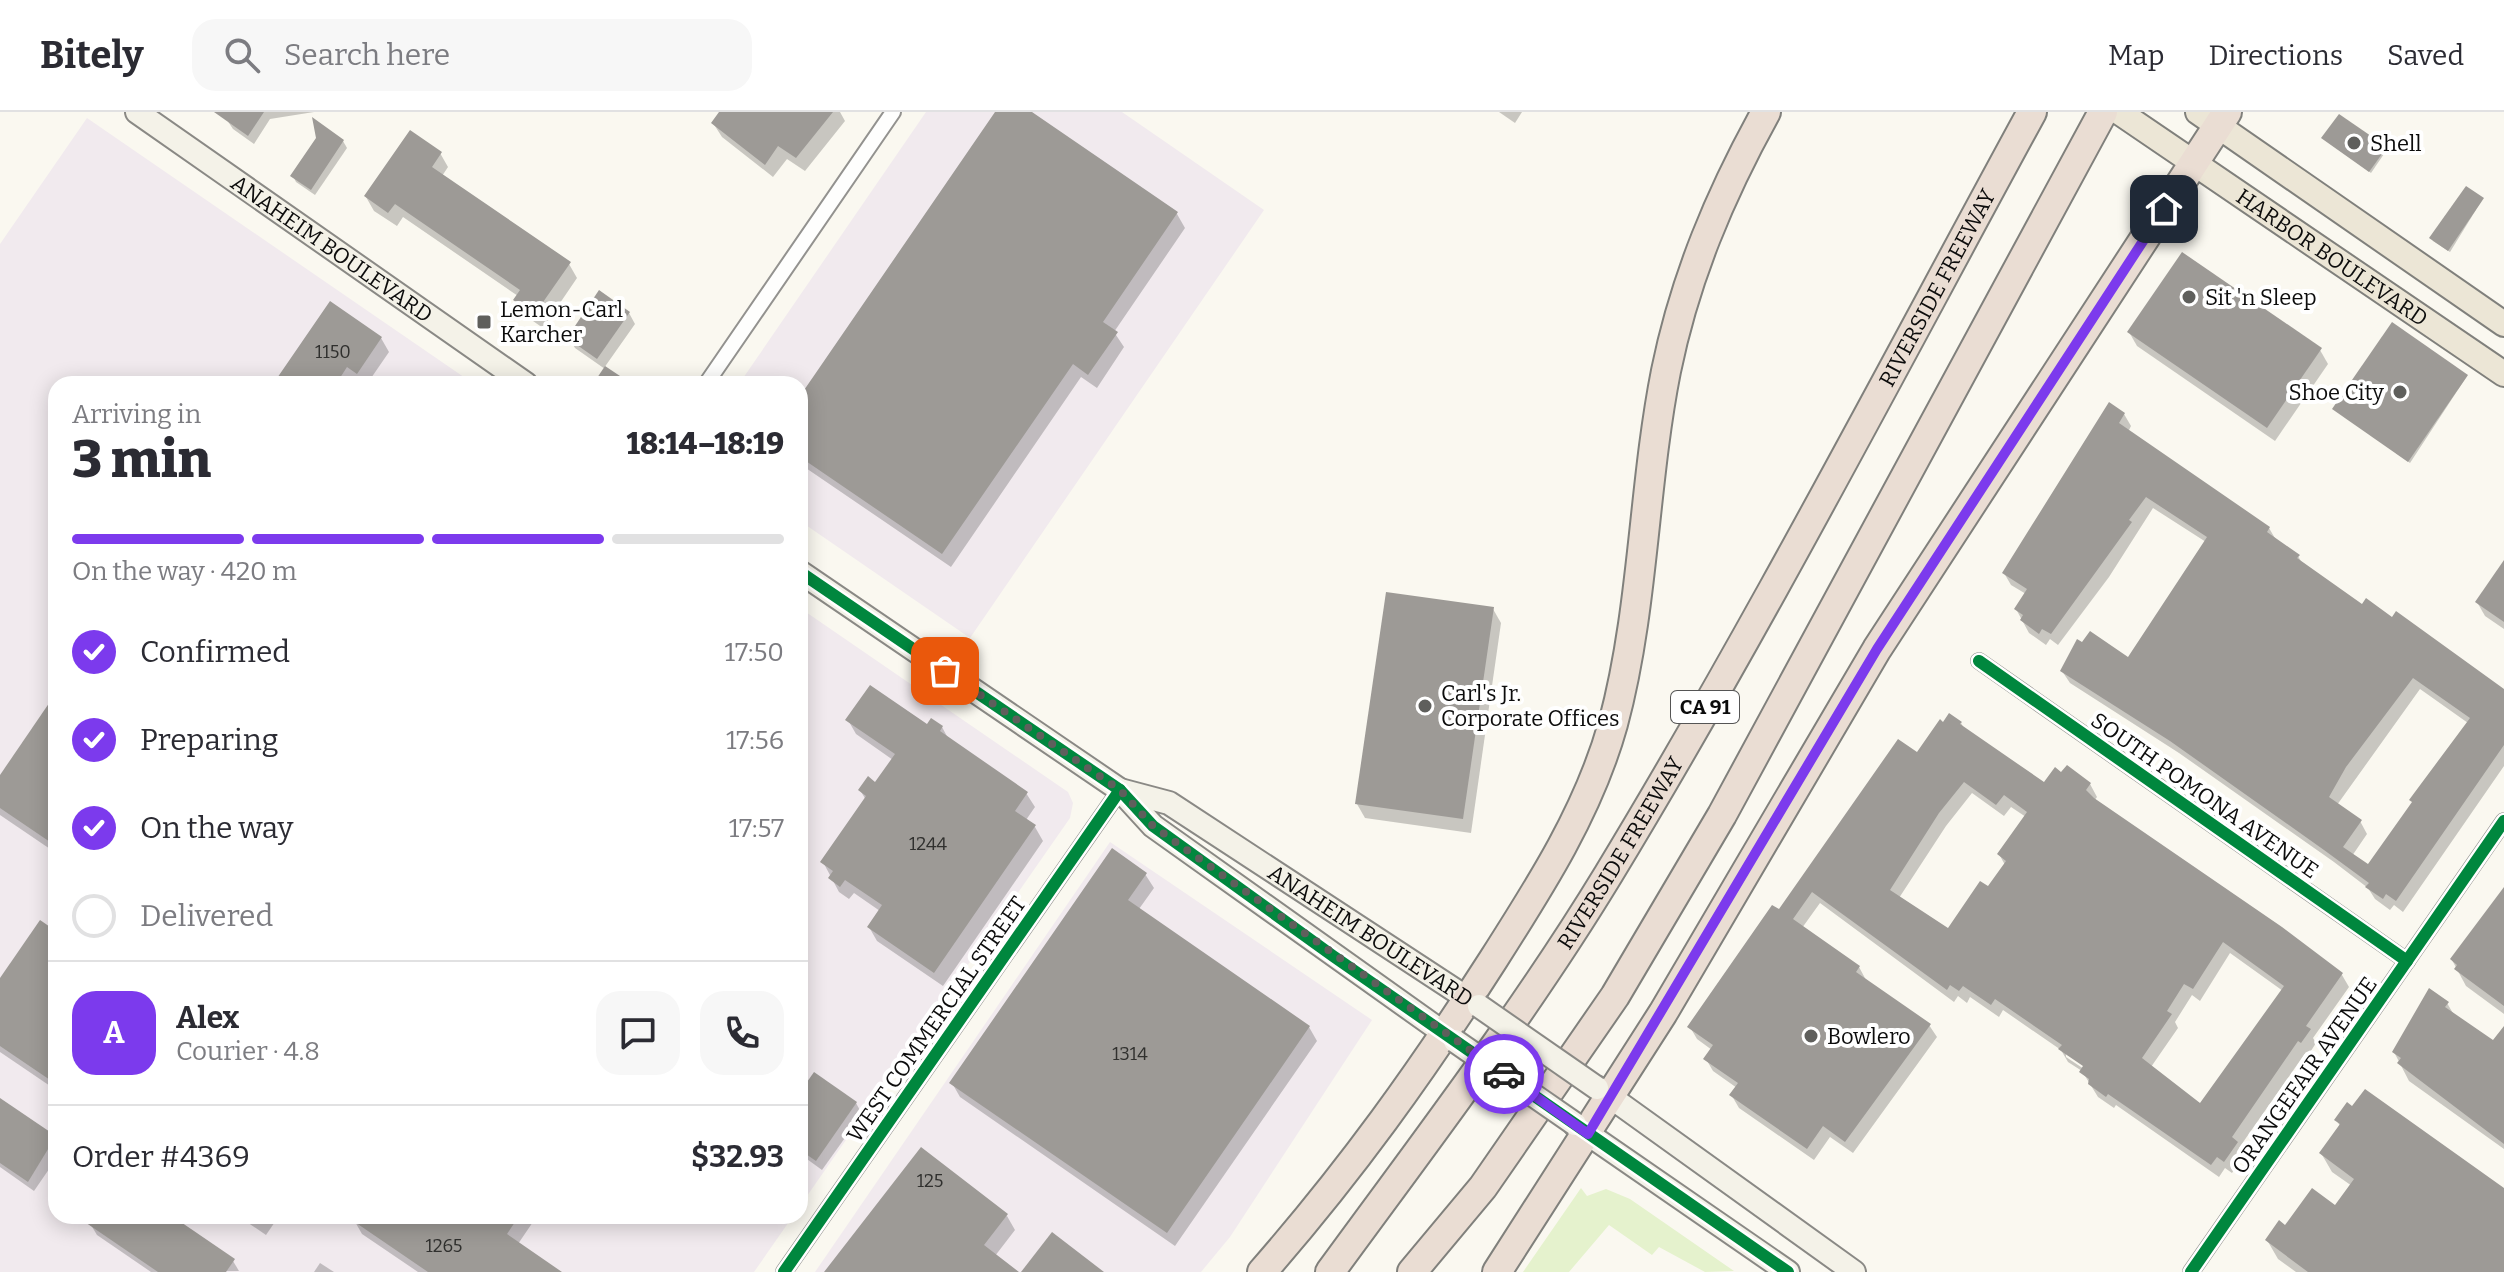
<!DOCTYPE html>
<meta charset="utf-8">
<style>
body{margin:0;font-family:Bitter,serif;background:#f7f7f7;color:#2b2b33;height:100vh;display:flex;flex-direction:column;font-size:30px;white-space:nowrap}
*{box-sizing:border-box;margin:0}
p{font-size:26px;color:#7c7c81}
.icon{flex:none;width:44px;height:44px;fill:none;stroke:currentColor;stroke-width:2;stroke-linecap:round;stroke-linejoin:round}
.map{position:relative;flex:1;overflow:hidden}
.sheet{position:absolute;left:48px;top:264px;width:760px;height:848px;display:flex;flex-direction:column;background:#fff;border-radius:24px;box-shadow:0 4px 20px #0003}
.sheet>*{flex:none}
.pin{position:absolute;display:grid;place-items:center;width:68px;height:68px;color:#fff;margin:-34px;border-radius:16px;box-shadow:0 4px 12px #0006}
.courier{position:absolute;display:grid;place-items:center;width:80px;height:80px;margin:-40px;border:6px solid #7c3aed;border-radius:50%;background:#fff;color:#222;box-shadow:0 2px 10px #0007}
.overview em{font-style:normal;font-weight:800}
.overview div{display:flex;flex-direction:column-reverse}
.overview{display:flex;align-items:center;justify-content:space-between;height:136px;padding:0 24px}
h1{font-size:52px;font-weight:800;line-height:60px}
.bar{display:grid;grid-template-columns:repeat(4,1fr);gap:12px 8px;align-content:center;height:96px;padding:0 24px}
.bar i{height:10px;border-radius:6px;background:#e1e1e2}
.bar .current{background:#7c3aed}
.bar p{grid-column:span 4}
.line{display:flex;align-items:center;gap:20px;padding:0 24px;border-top:2px solid #e1e1e2}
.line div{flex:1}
.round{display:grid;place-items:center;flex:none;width:84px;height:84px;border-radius:24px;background:#f7f7f7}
ol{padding:0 24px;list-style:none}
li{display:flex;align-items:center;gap:24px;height:88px}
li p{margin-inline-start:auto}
li .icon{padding:8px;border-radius:50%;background:#7c3aed;color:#fff;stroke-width:4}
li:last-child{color:#7c7c81}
li i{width:44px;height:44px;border:4px solid #e1e1e2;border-radius:50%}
header{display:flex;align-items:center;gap:48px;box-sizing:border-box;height:112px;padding:0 40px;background:#fff;border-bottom:2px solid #e1e1e2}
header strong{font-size:38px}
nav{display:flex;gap:44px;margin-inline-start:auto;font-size:28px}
.search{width:560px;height:72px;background:#f7f7f7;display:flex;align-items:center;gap:20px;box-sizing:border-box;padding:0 28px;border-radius:24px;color:#7c7c81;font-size:30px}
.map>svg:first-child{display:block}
</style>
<header>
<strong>Bitely</strong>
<div class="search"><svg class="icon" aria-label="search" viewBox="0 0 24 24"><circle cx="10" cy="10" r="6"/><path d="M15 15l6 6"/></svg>Search here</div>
<nav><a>Map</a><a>Directions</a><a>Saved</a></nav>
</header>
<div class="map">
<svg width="2504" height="1160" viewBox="0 0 2504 1160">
<rect width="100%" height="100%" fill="#faf8f0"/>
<!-- industrial -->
<g fill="#f1eaee">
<path d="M926,0H1122L1264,98L970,526L800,409V272H739Z"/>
<path d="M87,6L474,272H56V1104H793L754,1160H0V132Z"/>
<path d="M800,496L1068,680L1073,691L1070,706L800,1094Z"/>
<path d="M1110,730L1372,908L1230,1125L1201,1160H815Z"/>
</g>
<!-- green -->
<path fill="#e5f2cd" d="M1581,1076L1587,1084L1606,1077L1630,1087L1734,1159L1705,1160L1659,1135L1652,1143L1609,1113L1569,1160H1523Z"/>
<!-- shadow -->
<g fill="#0003" fill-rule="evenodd">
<path d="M233,0H314L270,7L254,32L233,17L227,8Z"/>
<path d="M721,0H840L845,9L805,59L787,47L773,65L722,25L713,11Z"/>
<path d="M997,0H1029L1177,102L1185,116L1114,220L1124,235L1097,276L1081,265L951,455L800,352V287Z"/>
<path d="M1499,0H1522L1515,11Z"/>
<path d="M2324,26L2385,36L2386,39L2371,61Z"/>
<path d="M343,29L347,36L315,83L296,70L293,64Z"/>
<path d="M440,41L448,55L442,64L569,152L577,166L543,216L523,202L515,188L518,184L403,105L397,114L374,99L366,85Z"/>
<path d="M2482,88L2450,140L2433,129L2432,126Z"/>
<path d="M629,201L635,212L604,256L629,272H601L605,257L575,236L569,226Z"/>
<path d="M2129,220L2320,238L2328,252L2275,329L2137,234Z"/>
<path d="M381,226L389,240L367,272L356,268L353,272H275Z"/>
<path d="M2467,264L2410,351L2335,297Z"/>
<path d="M2124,302L2131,314L2128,320L2269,416L2276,428L2298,444L2303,453L2362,495L2504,579V654L2403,800L2394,793L2390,798L2375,787L2368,776L2334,750L2179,641L2070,571L2062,559L2128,548L2206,430L2153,396L2109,465L2058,533L2050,527L2046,533L2029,521L2016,497L2026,482L2011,473L2004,461ZM2420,577L2468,611L2369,755L2352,744L2367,722L2360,709L2337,693Z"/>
<path d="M2504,451V517L2485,504L2477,490Z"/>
<path d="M1493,497L1501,511L1471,721L1365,706L1357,692Z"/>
<path d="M56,586V741L0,703V667Z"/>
<path d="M848,608L942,615L949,628L1026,681L1035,695L1026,708L1035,715L1043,729L943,874L877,829L869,815L880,799L854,781L849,787L839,780L823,750L866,688L860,678L876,673L893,648L856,622Z"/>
<path d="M1961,611L1965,618L2045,672H2090L2097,685L2094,689L2281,816L2342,863L2349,875L2313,926L2316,931L2309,942L2306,940L2239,1036L2243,1043L2232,1061L2225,1056L2219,1065L2116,993L2114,996L2098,985L2082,959L2068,950L2061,938L2003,898L1999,905L1970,885L1967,891L1958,884L1954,890L1820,791L1802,816L1859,855L1866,868L1929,913L1937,925L1853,1041L1830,1025L1814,1048L1739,996L1732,984L1737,976L1713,959L1706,947L1712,938L1697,927L1690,915L1779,800L1917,642ZM1972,681L2004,704L2011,695L2026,705L1999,742L2005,753L1988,777L1948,819L1899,786L1946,714ZM2230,841L2283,879L2201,994L2151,955L2178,916L2175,910L2192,883L2200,889ZM2066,940L2092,958L2090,961L2066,945Z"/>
<path d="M1145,762L1154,776L1139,797L1309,915L1317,929L1175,1134L960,985L952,971Z"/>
<path d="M2504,788V902L2466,874L2452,848Z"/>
<path d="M56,821V978L0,940V870Z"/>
<path d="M2447,891L2454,903L2494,931L2504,917V1037L2409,969L2394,940Z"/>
<path d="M800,984L856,991L862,1002L822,1058L800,1042Z"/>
<path d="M0,988L56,1027V1047L34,1079L0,1055Z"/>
<path d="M2336,1008L2504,1078V1160H2296L2278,1147L2267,1128L2285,1116L2335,1096L2352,1074L2332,1060L2321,1041L2341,1015Z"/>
<path d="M97,1104H168L233,1149L239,1159L151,1160L97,1123L91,1113Z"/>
<path d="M238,1104H279L266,1123Z"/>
<path d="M356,1104H537L518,1132L558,1160H418L362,1122L354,1108Z"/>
<path d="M1007,1104L1015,1118L995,1144L1016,1160H830Z"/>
<path d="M320,1151L334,1160H314Z"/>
</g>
<!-- building -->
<g fill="#9d9a96" fill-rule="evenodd">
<path d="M214,0H264L248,24Z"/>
<path d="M719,0H833L796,46L778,34L765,53L711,11Z"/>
<path d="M995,0H1032L1178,100L1103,210L1118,220L1088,263L1073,252L942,442L800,345V284Z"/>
<path d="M2339,2L2387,35L2369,60L2321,26Z"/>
<path d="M312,5L344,28L311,78L290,64L316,26Z"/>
<path d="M410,18L442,40L432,55L571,150L534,203L513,188L520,178L395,92L388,101L364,84Z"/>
<path d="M2466,74L2484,86L2448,139L2429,126Z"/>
<path d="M2182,140L2322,236L2267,316L2127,220Z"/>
<path d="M599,178L630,200L597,247L567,226Z"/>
<path d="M330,189L382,225L357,262L347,255L336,272H273Z"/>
<path d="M2392,210L2468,263L2408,350L2332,297Z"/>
<path d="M605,254L632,272H593Z"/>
<path d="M2109,290L2125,301L2119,311L2270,415L2267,420L2300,443L2297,446L2362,492L2366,486L2392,505L2396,499L2504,577V633L2396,789L2386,782L2383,787L2365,775L2369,771L2324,738L2170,629L2060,559L2077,527L2082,530L2090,519L2128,545L2207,425L2146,385L2129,408L2132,410L2051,522L2042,517L2039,522L2020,508L2023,503L2014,497L2027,477L2002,461ZM2413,566L2470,606L2409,688L2412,690L2368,752L2343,735L2362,708L2329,685L2346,655Z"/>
<path d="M2504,448V510L2475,490Z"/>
<path d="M1386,480L1494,495L1463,707L1355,692Z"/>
<path d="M870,573L927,612L931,606L943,614L940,619L1028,680L1015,699L1036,713L934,861L867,815L882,793L845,768L840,775L828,766L833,759L820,750L866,684L858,678L868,664L875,670L895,642L845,608Z"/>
<path d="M56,581V734L0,696V663Z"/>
<path d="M1949,601L1962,610L1960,612L2044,670L2055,655L2061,660L2067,653L2091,671L2086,678L2094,686L2282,815L2343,861L2306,914L2311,917L2301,931L2298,929L2232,1025L2238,1030L2224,1050L2217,1045L2211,1053L2108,982L2106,985L2088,972L2089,967L2079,960L2083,954L2058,937L2062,933L1995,887L1991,893L1963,874L1959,879L1950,873L1947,878L1812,780L1793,807L1860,854L1856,860L1931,912L1845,1030L1823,1014L1807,1037L1729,983L1738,971L1703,947L1713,933L1687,915L1772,793L1779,797L1898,627L1917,640L1940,607L1943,610ZM1964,670L1996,693L2004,683L2027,700L1997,742L2006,749L1988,774L1980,769L1948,816L1890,778L1939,701ZM2223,830L2284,874L2200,991L2142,946L2172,902L2167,899L2184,872L2193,877Z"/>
<path d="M1112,736L1147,761L1128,788L1310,914L1167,1121L949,971Z"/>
<path d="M2504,775V894L2454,857L2457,853L2450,847Z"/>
<path d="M40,808L56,819V972L0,934V866Z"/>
<path d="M2429,876L2449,890L2445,895L2493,928L2504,914V1032L2397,951L2401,946L2392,940Z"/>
<path d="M814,960L857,990L816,1049L800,1038V980Z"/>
<path d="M2365,977L2504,1076V1160H2308L2265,1128L2279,1108L2285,1113L2312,1076L2335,1093L2354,1067L2319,1041L2340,1012L2334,1008L2347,990L2352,994Z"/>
<path d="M0,986L56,1024L28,1070L0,1051Z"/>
<path d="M921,1035L1008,1102L984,1133L1019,1160H824Z"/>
<path d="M76,1104H172L235,1147L226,1160H158Z"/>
<path d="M346,1104H519L507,1122L562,1160H428Z"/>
<path d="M1052,1120L1104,1160H1021Z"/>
</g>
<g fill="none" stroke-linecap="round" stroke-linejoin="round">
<!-- street casing -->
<g stroke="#93928f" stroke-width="18">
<g id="street">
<path d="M706,272L893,0"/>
<path d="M1979,549L2407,849"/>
<path d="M784,1160L1120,678"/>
<path d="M2191,1160L2504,709"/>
</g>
</g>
<!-- secondary casing -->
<g stroke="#8a8985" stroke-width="26">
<g id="secondary">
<path id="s1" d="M137,0L526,272"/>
<path d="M800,460L1120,678L1153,714L1455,929"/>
<path id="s2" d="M1120,678L1169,691L1479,894"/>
<path d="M1598,976L1854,1160"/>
<path d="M1575,1013L1788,1160"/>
</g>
</g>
<!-- primary casing -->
<g stroke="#80807c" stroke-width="28">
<g id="primary">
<path id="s3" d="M2119,0L2504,262"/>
<path d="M2198,0L2504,212"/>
</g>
</g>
<!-- highway casing -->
<g stroke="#80807c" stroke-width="32">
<g id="highway">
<path d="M1262,1160C1351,1058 1420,962 1493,848C1541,773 1589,698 1613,612C1644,497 1643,375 1666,259C1685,166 1720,83 1766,0"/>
<path id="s4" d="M1330,1160C1425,1030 1524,901 1608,763C1759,514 1893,255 2032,0"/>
<path d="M1412,1160L1483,1075L1615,884L1722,703L2103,0"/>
<path d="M1497,1160L1663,901L1877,537L2227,0"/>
</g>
</g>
<!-- street -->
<use href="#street" stroke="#fefefd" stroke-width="14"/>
<!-- secondary -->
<use href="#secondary" stroke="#f4f2e8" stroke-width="22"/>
<!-- primary -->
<use href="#primary" stroke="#ece6d6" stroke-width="24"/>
<!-- highway -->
<use href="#highway" stroke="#eaddd3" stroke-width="28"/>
<!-- secondary-bridge casing -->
<g stroke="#8a8985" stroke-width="26" stroke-linecap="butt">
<g id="secondary-bridge">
<path d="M1479,894L1597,976"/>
<path d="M1455,929L1575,1012"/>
</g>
</g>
<!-- secondary-bridge -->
<use href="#secondary-bridge" stroke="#f4f2e8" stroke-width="22"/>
<!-- cycleway casing -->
<g stroke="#fff" stroke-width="17">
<g id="cycleway">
<path d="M800,460L1120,678L1153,714L1333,844L1788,1160"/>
<path d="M1979,549L2407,849"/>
<path d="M784,1160L1120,678"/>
<path d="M2191,1160L2504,709"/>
</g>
</g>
<!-- cycleway -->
<use href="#cycleway" stroke="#00873e" stroke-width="12"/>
</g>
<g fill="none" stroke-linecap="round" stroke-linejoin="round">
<!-- done -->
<path stroke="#5f5f5c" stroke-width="8" stroke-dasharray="0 14.4" d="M945,559L1120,678L1153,714L1504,962"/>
<!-- route -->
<path stroke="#7c3aed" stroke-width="10" d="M1504,962L1588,1022L1877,537L2164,97"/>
</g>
<!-- markers -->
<g fill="#5f5f5c" stroke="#fff" stroke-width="3">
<circle cx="2354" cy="31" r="8"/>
<circle cx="2189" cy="185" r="8"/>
<rect x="476" y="202" width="16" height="16" rx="4"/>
<circle cx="2400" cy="280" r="8"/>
<circle cx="1425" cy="594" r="8"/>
<circle cx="1811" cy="924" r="8"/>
</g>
<g text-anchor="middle" stroke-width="8" stroke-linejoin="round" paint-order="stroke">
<!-- number labels -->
<g font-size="18" fill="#30302e">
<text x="333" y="246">1150</text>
<text x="928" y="738">1244</text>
<text x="1130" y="948">1314</text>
<text x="930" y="1075">125</text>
<text x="444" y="1140">1265</text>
</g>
<!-- shield labels -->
<rect fill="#fff" stroke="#555" stroke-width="2" x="1671" y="579" width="68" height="32" rx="6"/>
<g font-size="20" font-weight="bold" fill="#0c0c0c">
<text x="1705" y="602">CA 91</text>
</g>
<!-- poi labels -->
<g font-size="22" fill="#0c0c0c" stroke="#fff" text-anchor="start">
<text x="2370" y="39">Shell</text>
<text x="2205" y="193">Sit 'n Sleep</text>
<text x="500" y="205">Lemon-Carl<tspan x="500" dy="25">Karcher</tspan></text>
<text x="2384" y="288" text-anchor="end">Shoe City</text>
<text x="1441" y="589">Carl's Jr.<tspan x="1441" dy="25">Corporate Offices</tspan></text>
<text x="1827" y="932">Bowlero</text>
</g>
<!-- street labels -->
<g font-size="22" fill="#0c0c0c" stroke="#fff">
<text dy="8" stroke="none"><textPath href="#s1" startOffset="238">ANAHEIM BOULEVARD</textPath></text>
<text dy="8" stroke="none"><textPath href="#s3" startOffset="258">HARBOR BOULEVARD</textPath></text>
<text dy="8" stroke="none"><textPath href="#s4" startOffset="1158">RIVERSIDE FREEWAY</textPath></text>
<text transform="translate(2205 683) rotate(35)" y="8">SOUTH POMONA AVENUE</text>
<text dy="8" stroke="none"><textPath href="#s4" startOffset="510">RIVERSIDE FREEWAY</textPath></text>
<text dy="8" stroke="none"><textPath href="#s2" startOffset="292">ANAHEIM BOULEVARD</textPath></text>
<text transform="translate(936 907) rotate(-55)" y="8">WEST COMMERCIAL STREET</text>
<text transform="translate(2304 963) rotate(-55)" y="8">ORANGEFAIR AVENUE</text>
</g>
</g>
</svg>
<div class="pin" style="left:945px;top:559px;background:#ea580c"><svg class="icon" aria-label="bag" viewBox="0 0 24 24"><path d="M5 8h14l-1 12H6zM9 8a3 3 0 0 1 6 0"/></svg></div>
<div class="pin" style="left:2164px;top:97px;background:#1f2937"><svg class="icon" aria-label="home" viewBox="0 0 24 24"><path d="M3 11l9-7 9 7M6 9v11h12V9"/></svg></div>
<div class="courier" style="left:1504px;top:962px"><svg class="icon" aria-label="car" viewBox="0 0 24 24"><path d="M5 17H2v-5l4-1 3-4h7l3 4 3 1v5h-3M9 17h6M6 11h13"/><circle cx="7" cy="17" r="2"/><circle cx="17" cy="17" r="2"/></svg></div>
<section class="sheet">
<div class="overview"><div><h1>3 min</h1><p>Arriving in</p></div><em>18:14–18:19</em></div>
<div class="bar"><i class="current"></i><i class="current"></i><i class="current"></i><i></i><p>On the way · 420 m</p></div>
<ol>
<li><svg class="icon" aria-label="check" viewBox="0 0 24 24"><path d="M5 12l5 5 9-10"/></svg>Confirmed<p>17:50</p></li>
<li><svg class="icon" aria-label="check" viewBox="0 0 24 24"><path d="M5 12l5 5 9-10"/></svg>Preparing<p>17:56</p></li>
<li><svg class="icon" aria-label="check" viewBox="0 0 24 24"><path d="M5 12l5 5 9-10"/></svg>On the way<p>17:57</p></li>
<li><i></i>Delivered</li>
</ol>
<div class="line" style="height:144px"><b class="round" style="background:#7c3aed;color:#fff">A</b><div><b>Alex</b><p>Courier · 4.8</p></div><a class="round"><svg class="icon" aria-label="chat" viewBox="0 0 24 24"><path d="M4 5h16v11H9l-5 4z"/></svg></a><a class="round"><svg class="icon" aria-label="phone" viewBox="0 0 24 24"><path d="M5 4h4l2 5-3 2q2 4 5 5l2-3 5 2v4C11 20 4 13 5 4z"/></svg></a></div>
<div class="line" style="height:104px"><div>Order #4369</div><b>$32.93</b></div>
</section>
</div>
